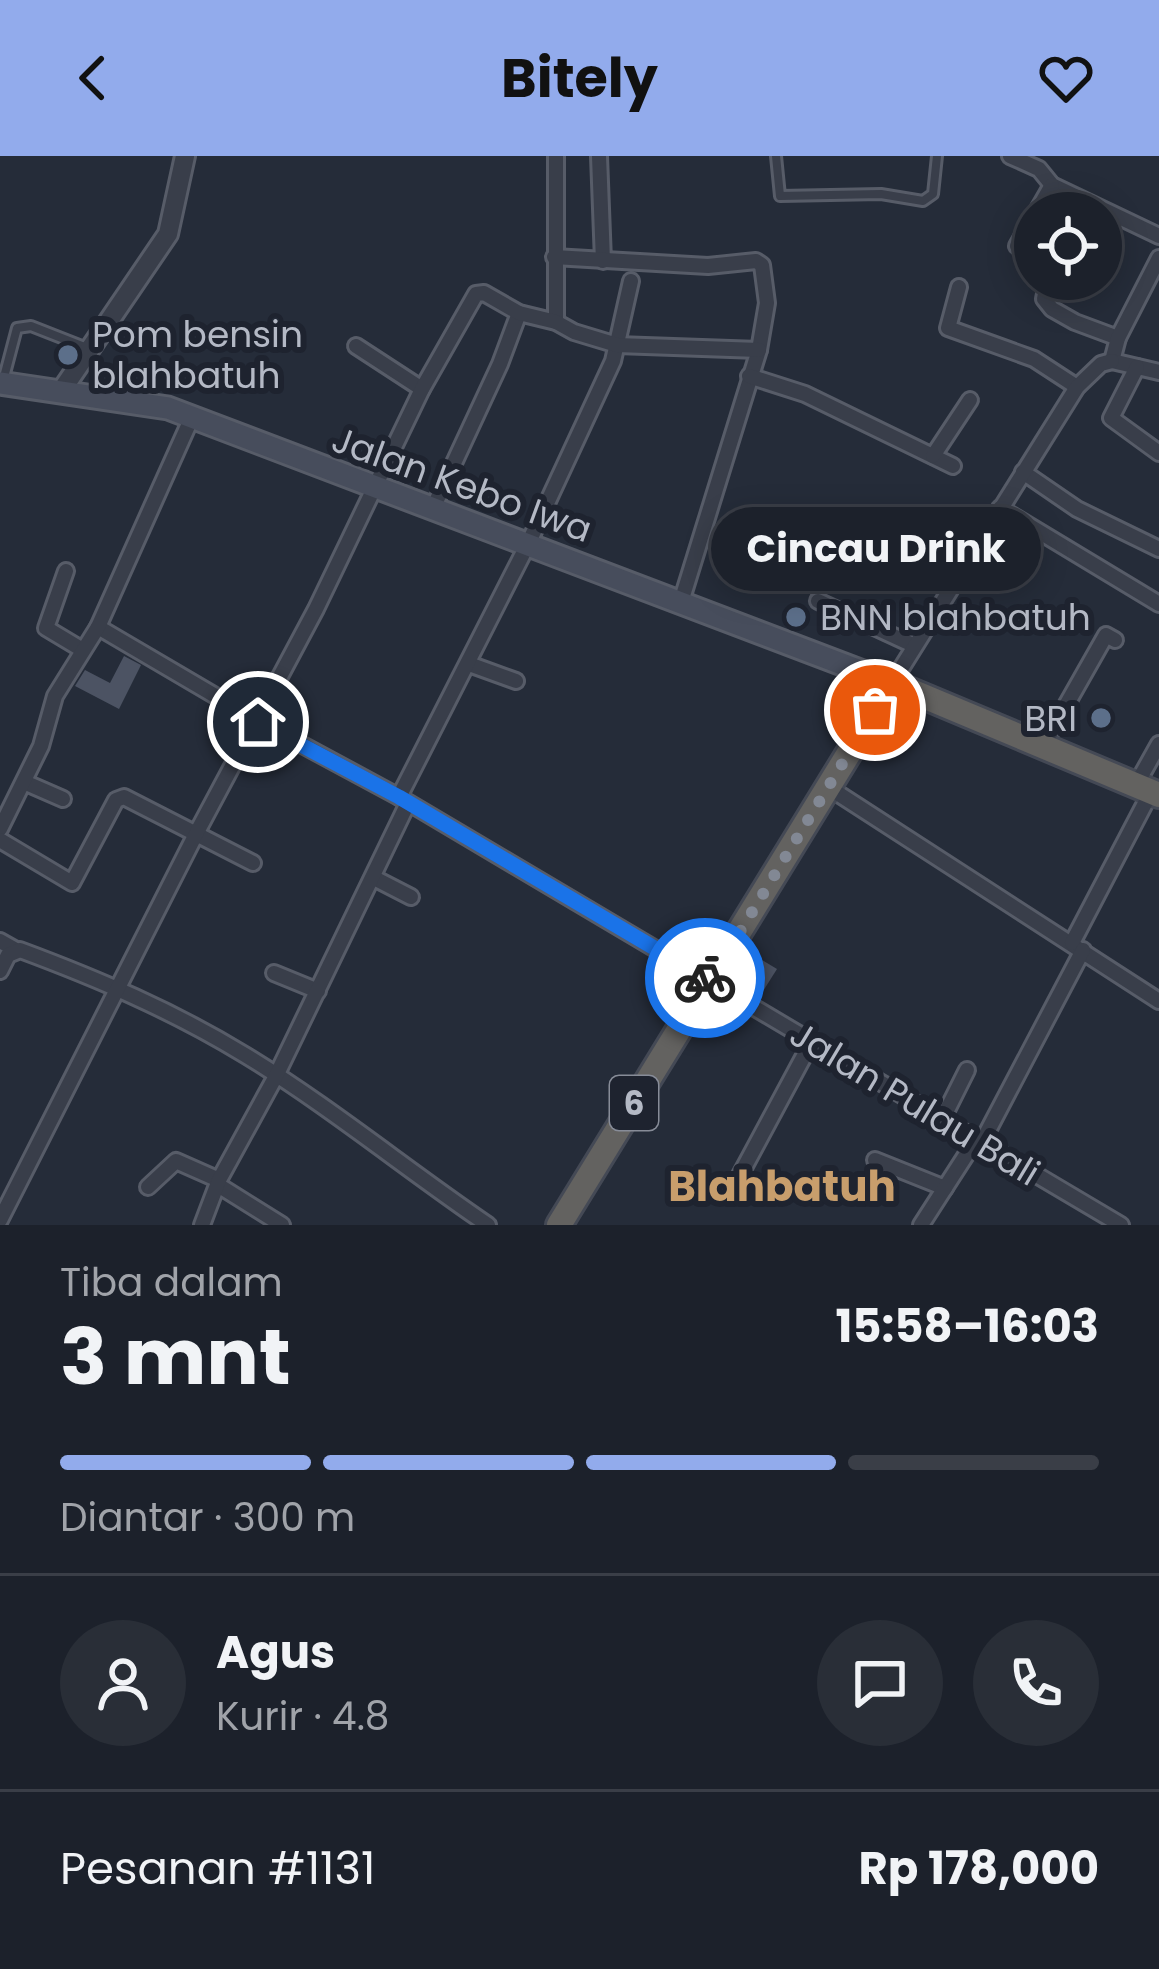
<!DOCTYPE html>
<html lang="id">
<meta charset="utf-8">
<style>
body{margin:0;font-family:Poppins,sans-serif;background:#292e37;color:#f1f3f6;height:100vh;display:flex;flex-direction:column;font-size:45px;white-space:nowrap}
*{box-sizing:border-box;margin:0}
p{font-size:39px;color:#a0a3a9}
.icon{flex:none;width:66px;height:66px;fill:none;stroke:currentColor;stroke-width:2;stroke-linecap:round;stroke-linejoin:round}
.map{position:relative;height:1069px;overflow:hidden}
.drawer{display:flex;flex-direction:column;background:#1c212b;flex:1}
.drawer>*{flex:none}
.fabs{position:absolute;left:1014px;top:36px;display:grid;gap:24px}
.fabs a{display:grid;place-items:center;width:108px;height:108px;border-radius:50%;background:#1c212b;box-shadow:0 6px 30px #0003,0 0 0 3px #3a3e47;font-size:60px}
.pin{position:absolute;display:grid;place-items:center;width:102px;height:102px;color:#fff;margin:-51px;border:6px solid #fff;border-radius:50%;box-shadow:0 3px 12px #0007}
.courier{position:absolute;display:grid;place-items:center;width:120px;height:120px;margin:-60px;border:9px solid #1a73e8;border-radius:50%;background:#fff;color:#222;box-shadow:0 3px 15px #0007}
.bubble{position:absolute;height:84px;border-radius:42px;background:#1c212b;box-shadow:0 6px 30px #0003,0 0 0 3px #3a3e47;font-size:39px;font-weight:700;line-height:84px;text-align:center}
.summary em{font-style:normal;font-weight:700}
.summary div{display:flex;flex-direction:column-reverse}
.summary{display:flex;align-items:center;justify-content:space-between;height:204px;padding:0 60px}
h1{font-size:78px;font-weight:700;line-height:90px}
.bar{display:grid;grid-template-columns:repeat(4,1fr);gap:18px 12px;align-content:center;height:144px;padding:0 60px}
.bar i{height:15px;border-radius:9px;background:#3a3e47}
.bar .selected{background:#92abec}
.bar p{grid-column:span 4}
.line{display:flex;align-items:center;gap:30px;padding:0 60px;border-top:3px solid #3a3e47}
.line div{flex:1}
.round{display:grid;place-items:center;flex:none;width:126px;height:126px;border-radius:63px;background:#292e37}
header{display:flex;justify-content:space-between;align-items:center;height:156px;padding:0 60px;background:#92abec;color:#111;font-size:54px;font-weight:700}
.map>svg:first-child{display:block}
</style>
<header><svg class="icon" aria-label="back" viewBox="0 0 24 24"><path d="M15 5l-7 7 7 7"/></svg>Bitely<svg class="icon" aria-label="heart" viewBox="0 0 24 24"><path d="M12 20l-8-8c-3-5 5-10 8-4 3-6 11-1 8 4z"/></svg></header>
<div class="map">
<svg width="1159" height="1069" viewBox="0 0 1159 1069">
<rect width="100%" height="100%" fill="#252c39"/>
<!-- building -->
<g fill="#4c5363">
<path d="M124,500L141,509L119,553L75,530L85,514L110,527Z"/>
<path d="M752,798L777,813L760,840L735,825Z"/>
</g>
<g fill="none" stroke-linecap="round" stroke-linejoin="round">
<!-- service casing -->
<g stroke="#575c68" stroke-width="14">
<g id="service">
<path d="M776,0L780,40L881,38L923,45L933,38L937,0"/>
<path d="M3,225L17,172L31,170L87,192"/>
</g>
</g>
<!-- minor casing -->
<g stroke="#575c68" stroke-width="20">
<g id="minor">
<path d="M599,0L603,105"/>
<path d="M1010,0L1039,13L1052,29L1159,80"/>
<path d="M1036,57L1052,29"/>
<path d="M1017,90L1035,58"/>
<path d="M554,101L708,110L756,105L762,109L767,147L759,194L681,446"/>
<path d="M1048,123L1044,143L1052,153L1075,166L1118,182"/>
<path d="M959,131L948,172L1034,203L1077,231"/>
<path d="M556,166V0"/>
<path d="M356,190L422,233"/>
<path d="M1112,205L1118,182L1159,102"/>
<path d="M1112,205L1159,216"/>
<path d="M1137,211L1111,262L1159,297"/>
<path d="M749,220L805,238L953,310"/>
<path d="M933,300L970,244"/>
<path d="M1023,316L1077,353L1159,393"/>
<path d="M434,350L500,208L519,157"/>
<path d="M1000,352L1159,448"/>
<path d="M66,415L46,472L81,493"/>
<path d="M818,445L913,489"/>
<path d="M98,471L258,565L399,641L1121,1069"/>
<path d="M469,508L516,525"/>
<path d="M892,527L1077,231L1101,208L1112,205"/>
<path d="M1043,590L1106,479L1115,484"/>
<path d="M24,626L63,643"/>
<path d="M1136,629L1159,588"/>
<path d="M828,631L1159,845"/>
<path d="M399,641L529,386L613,205L631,125"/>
<path d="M0,673L41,590L55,540L98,471L192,261"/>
<path d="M0,684L72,727L116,644L124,641L253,707"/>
<path d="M374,722L411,741"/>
<path d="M0,785L16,794"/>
<path d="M1072,787L1151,636"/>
<path d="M0,815L8,799L20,794C98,823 173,855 245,899C329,950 407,1014 488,1069"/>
<path d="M274,817L318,835"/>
<path d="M943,962L967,914"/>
<path d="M982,986L1083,794"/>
<path d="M875,1004L945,1032"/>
<path d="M218,1029L282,1069"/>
<path d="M148,1031L176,1005L219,1024"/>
<path d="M732,1034L812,885"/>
<path d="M0,1064L197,676L316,453L422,233L476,138L484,137L519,157L556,166L574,176L617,189L759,194"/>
<path d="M202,1069L219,1024L276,920L408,647"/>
<path d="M921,1069L977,982"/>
</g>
</g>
<!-- tertiary casing -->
<g stroke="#575c68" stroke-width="24">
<path id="tertiary" d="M62,234L168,78L185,0"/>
</g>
<!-- secondary casing -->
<g stroke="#575c68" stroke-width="27">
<path id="secondary" d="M0,227L168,252L892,527"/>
</g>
<!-- trunk casing -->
<g stroke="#444955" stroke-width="30">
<path id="trunk" d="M559,1069L892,527L1159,639"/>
</g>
<!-- service -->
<use href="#service" stroke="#393e4a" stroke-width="8"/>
<!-- minor -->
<use href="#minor" stroke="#393e4a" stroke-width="14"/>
<!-- tertiary -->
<use href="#tertiary" stroke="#393e4a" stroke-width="18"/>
<!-- secondary -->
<use href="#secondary" stroke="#474d5c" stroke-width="21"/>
<!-- trunk -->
<use href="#trunk" stroke="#636260" stroke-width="24"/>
</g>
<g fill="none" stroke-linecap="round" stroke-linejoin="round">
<!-- done -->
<path stroke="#828894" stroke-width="12" stroke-dasharray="0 21.6" d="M705,822L710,825L875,554"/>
<!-- route -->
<path stroke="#1a73e8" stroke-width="15" d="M258,566L399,641L705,822"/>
</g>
<!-- markers -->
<g fill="#5c6f8a" stroke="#1e232f" stroke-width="4.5">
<circle cx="68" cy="199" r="12"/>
<circle cx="796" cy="461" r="12"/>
<circle cx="1101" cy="562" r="12"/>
</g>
<g text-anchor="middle" stroke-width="12" stroke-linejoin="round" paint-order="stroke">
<!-- shield labels -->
<rect fill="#1e232f" stroke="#878c98" stroke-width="3" x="610" y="920" width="48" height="54" rx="9"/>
<g font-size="33" font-weight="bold" fill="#b4b9c5">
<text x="634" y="959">6</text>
</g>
<!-- poi labels -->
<g font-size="36" fill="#b4b9c5" stroke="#1e232f" text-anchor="start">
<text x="92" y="191">Pom bensin<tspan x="92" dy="41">blahbatuh</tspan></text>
<text x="820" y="474">BNN blahbatuh</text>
<text x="1077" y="575" text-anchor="end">BRI</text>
</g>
<!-- street labels -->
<g font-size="36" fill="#b4b9c5" stroke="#1e232f">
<text transform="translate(462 328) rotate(20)" y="13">Jalan Kebo Iwa</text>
<text transform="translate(915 947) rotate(31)" y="13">Jalan Pulau Bali</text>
</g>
<!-- quarter labels -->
<g font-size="42" font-weight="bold" fill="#c89e6c" stroke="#1e232f">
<text x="782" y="1045">Blahbatuh</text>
</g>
</g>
</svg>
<div class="fabs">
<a><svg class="icon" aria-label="locate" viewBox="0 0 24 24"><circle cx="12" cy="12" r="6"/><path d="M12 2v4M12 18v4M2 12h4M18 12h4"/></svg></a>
</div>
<div class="pin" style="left:875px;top:554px;background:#ea580c"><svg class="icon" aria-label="bag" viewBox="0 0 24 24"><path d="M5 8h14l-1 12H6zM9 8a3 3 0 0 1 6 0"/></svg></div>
<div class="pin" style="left:258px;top:566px;background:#1f2937"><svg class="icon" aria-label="home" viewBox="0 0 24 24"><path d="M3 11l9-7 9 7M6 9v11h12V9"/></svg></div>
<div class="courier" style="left:705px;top:822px"><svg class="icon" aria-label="bike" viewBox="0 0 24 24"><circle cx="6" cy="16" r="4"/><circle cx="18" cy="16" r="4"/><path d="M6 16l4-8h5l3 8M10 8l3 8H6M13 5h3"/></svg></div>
<div class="bubble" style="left:711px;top:351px;width:330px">Cincau Drink</div>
</div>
<section class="drawer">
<div class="summary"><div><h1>3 mnt</h1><p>Tiba dalam</p></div><em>15:58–16:03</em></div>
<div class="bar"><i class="selected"></i><i class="selected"></i><i class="selected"></i><i></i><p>Diantar · 300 m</p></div>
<div class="line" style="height:216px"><a class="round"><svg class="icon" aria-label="person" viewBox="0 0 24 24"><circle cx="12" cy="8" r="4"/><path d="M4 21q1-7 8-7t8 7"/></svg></a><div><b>Agus</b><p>Kurir · 4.8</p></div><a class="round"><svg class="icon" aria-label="chat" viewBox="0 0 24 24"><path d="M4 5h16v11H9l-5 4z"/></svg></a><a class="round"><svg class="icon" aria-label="phone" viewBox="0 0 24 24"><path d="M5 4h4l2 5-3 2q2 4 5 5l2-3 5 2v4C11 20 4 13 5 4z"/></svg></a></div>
<div class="line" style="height:156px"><div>Pesanan #1131</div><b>Rp 178,000</b></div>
</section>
